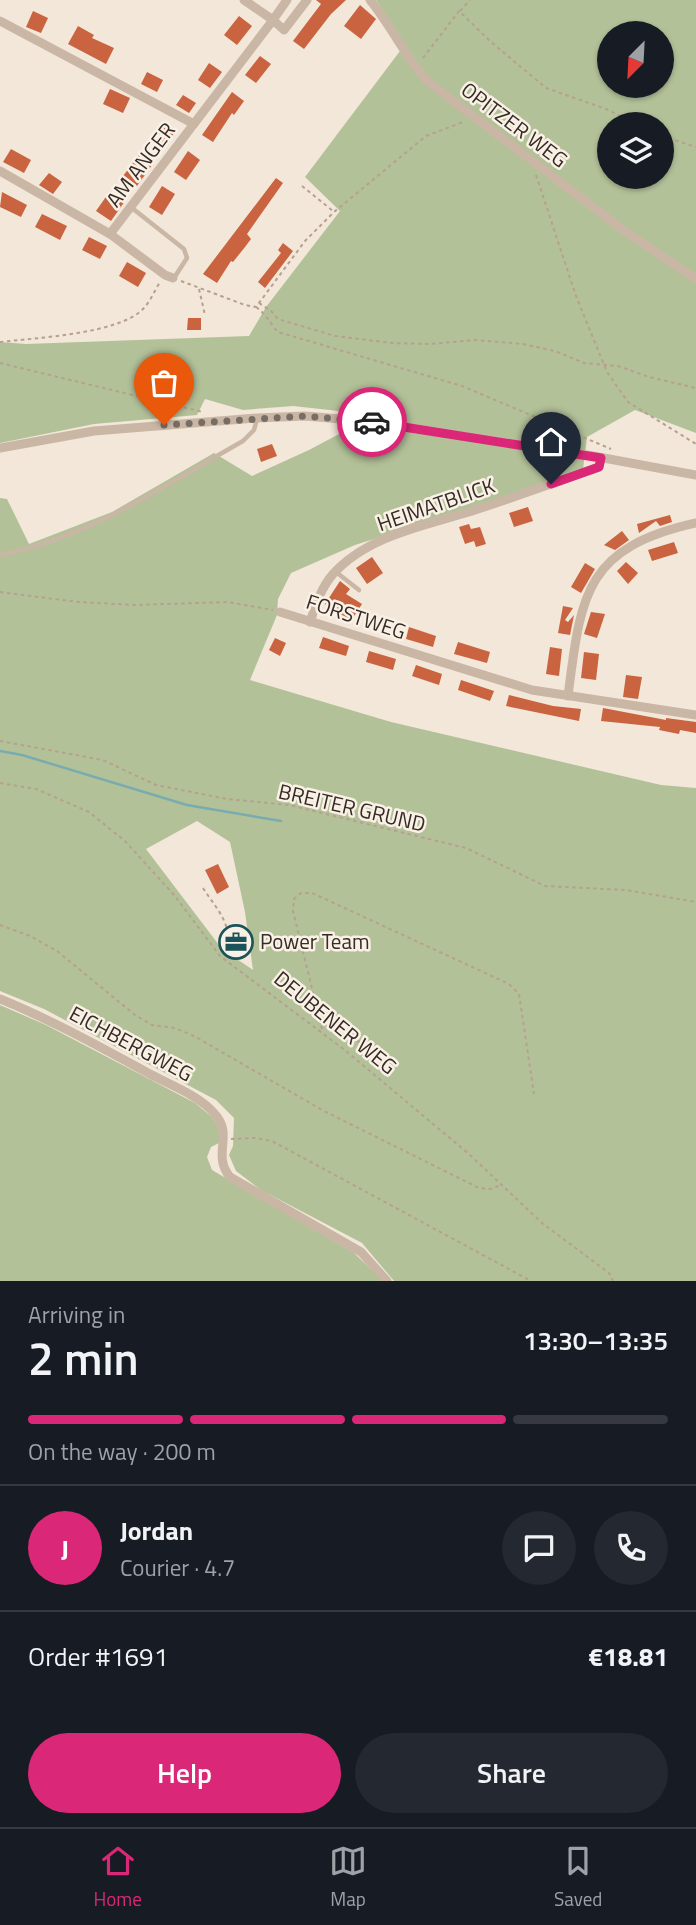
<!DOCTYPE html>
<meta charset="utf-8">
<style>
body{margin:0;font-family:"Titillium Web",sans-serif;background:#242831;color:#f1f3f6;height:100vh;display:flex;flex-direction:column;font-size:26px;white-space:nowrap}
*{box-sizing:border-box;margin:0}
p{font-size:23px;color:#9ea1a6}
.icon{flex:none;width:38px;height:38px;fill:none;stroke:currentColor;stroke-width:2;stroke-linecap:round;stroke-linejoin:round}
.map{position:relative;height:1281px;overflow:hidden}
.details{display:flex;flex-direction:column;background:#171b24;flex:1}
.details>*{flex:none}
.needle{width:46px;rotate:204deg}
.controls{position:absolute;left:597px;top:21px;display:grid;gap:14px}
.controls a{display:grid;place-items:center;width:77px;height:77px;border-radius:50%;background:#171b24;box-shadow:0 2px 5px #0004;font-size:35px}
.pin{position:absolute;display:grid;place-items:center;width:60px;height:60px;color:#fff;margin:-72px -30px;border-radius:50% 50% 50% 0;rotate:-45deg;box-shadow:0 0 7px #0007}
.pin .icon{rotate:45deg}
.courier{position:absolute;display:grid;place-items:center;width:70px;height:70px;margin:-35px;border:5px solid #db2777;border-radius:50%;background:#fff;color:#222;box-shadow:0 2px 9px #0007}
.overview em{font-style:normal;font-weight:600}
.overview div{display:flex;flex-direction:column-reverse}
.overview{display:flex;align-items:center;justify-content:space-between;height:119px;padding:0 28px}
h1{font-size:46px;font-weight:600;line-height:52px}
.bar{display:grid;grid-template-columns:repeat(4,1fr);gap:10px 7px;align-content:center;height:84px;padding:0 28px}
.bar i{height:9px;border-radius:5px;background:#363941}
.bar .selected{background:#db2777}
.bar p{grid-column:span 4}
.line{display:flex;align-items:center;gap:18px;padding:0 28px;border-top:2px solid #363941}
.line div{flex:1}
.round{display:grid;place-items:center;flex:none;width:74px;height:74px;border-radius:37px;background:#242831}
.primary-button{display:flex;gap:14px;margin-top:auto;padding:14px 28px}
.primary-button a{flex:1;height:80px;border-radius:42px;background:#db2777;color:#fff;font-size:28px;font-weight:600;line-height:80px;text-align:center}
.primary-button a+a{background:#242831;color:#f1f3f6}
.tab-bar{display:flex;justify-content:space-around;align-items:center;height:98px;border-top:2px solid #363941;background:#171b24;font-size:19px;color:#9ea1a6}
.tab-bar a{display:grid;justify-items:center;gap:4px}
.tab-bar .selected{color:#db2777}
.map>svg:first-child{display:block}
</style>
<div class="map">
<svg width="696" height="1281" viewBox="0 0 696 1281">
<rect width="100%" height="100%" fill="#f2e7d9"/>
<!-- green -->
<g fill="#b3c199" fill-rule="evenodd">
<path d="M376,0H696V433L635,410L587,437L583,469L481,505L355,545L291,573L278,599L277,615L250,680L391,722L661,785L696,788V1281H394L362,1243L261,1190L236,1171L229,1155L233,1146L234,1118L216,1100L44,1009L0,991V498L7,499L29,544L112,512L214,453L252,476L309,450L375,415L293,406L243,410L205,399L197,415L94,424L0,443V342L26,344L249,336L266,307L340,211L305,177L400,51L399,35ZM609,33H662V86H609ZM609,124H662V177H609ZM197,821L230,842L245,912L253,970L222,949L146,849Z"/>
<path d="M0,1005L46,1025L195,1103L212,1117L221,1130L219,1143L211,1147L207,1157L212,1170L354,1253L383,1281H0Z"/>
</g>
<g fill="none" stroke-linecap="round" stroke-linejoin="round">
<!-- stream -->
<path stroke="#78acaf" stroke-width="2.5" d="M0,751L22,755L187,805L281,821"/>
</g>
<!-- building -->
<g fill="#c96340">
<path d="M316,0H346L331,14L304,49L293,41L321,4Z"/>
<path d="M360,5L376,19L361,39L344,26Z"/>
<path d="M33,11L48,18L41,33L26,27Z"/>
<path d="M239,16L252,26L237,45L224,35Z"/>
<path d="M78,26L94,35L92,38L114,48L106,64L68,44Z"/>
<path d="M260,56L271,64L256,83L245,75Z"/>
<path d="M209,63L222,72L210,88L198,80Z"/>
<path d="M147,72L163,80L157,92L141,84Z"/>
<path d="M110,89L130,98L123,113L103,104Z"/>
<path d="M232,92L244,101L234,115L232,113L213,142L202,135Z"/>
<path d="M183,95L196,103L189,113L176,105Z"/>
<path d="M165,125L175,132L164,146L154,139Z"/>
<path d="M11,149L31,160L24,173L3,162Z"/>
<path d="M188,151L200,160L186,180L174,172Z"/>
<path d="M139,155L152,165L137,186L123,176Z"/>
<path d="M49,173L62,182L53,194L39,185Z"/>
<path d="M276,178L283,183L247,234L251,239L245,247L233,262L231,261L217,283L203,274Z"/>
<path d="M162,186L175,194L162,215L149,207Z"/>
<path d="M110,191L125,201L111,221L96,211Z"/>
<path d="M2,192L27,205L21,217L0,207Z"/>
<path d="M42,214L67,226L60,240L35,227Z"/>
<path d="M89,237L107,246L100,259L82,250Z"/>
<path d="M283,243L293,251L265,288L258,282L281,253L278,250Z"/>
<path d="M127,262L146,273L138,287L119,276Z"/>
<path d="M188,318H201V330H187Z"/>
<path d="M272,444L277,456L261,462L257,449Z"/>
<path d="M528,507L533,521L514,527L509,513Z"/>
<path d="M670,515L672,522L660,526L656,521L639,533L637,524Z"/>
<path d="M469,524L471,529L480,527L486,544L476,547L474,541L465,544L459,527Z"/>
<path d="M622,531L629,540L615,550L604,545Z"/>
<path d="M674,542L678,553L652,561L648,550Z"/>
<path d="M372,557L383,573L367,584L356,568Z"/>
<path d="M626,562L638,573L628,584L617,571Z"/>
<path d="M585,563L595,569L581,593L571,587Z"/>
<path d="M340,581L350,589L346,594L362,604L351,621L325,604Z"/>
<path d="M563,606L573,608L565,620L568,622L574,615L570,635L558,633Z"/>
<path d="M591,612L605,614L597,638L584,634Z"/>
<path d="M409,627L436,636L433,647L406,639Z"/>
<path d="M323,637L349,646L346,656L319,648Z"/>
<path d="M275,638L286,643L280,656L269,650Z"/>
<path d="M458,642L490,652L487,663L454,654Z"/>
<path d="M550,647L562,649L559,676L546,674Z"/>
<path d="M369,651L396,659L393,670L366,662Z"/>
<path d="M584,652L599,654L596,680L581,678Z"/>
<path d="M416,665L442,674L439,685L412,676Z"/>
<path d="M626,675L642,677L638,699L623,697Z"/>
<path d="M461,680L494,691L490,701L458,690Z"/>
<path d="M509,695L553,706L581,709L579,721L506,706Z"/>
<path d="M603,708L666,720V718L696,722V733L680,730L679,734L659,730L660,727L601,721Z"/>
<path d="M218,864L229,887L217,894L205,870Z"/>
<path d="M239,939L248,946L238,957L230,949Z"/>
</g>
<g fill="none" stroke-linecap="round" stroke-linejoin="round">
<!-- path -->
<g stroke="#b6a08f" stroke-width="2" stroke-dasharray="3.5 3.5" stroke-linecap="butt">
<path d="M460,11L470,0"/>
<path d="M423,58L459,11L491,42L546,88L606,109L636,124"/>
<path d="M662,136L696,147"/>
<path d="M536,175L576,296L607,372L628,402L696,444"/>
<path d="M302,186L333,211"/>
<path d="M181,281L245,305L256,307L305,241L334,212L426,136L463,122"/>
<path d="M199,289L205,315"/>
<path d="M259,303L271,311L278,319L335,336L392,343L430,344L476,340L523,344L555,351L584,363L618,366L649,377L696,388"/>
<path d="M256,307C266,314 270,323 278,332L462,386L611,449"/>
<path d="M0,342C34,338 119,334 143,309C150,302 155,290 160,282"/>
<path d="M0,363L203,412"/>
<path d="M0,592L78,602L136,605L228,602L273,610"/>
<path d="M0,741L103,760L156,785L227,799L289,805L466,848L545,886L626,890L696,902"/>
<path d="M0,783L36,789L89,812L125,841L174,895L220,956L346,1051L469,1154L542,1223L609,1273L613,1281"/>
<path d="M203,888C217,910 238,929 222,955"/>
<path d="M0,925L30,936L57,951L135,1015L152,1025L175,1028L196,1037L322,1110L479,1188L492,1189L500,1185"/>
<path d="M319,1022L378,1051"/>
<path d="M322,1029L293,911L294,899L301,893H312L509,984L519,994L534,1094"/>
<path d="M231,1139L255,1138L272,1141L531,1281"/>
</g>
<!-- service -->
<g stroke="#cab6a5" stroke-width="4.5">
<path d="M132,208L184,249L187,258L174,278"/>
<path d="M0,555C89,538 165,485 243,441L254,430L257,419"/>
<path d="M336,572L359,590"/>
</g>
<!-- minor -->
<g stroke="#cab6a5" stroke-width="9">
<path d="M244,0L273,20L287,0"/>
<path d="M370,0C391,26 405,56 427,81L626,232L696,279"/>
<path d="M0,21L194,124"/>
<path d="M0,171L110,234L165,275L173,278"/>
<path d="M110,234L273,20L284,30L307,0"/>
<path d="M0,448L94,431L257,418L305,416L376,422L593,456L696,475"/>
<path d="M280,612L532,690L696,715"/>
<path d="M310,622C316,604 321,588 333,574C369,534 429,525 478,509C518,496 558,481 599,467L601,458"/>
<path d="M568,696C581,595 584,548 696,523"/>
<path d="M0,999C52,1020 100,1047 150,1074C170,1085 198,1095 214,1113C235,1135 211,1154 230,1177L361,1252L387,1281"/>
</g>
</g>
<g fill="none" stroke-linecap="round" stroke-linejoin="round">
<!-- done -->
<path stroke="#786d65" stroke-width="7" stroke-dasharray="0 12.6" d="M164,425L305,416L372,422"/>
<!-- route -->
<path stroke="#db2777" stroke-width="9" d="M372,422L601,458L599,467L551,484"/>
</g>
<!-- icons -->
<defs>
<g id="office-ring" transform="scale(1.75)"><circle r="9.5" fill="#faf1e6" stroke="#1b5358" stroke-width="1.5"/><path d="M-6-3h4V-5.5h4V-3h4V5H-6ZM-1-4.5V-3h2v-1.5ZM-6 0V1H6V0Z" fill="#1b5358"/></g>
</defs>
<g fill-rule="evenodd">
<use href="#office-ring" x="236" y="942"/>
</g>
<g text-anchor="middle" stroke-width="5" stroke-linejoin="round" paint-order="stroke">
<!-- street labels -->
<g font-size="21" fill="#362b26" stroke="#faf1e6">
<text transform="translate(514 125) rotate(37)" y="7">OPITZER WEG</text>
<text transform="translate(141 165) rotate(-53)" y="7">AM ANGER</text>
<text transform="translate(436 505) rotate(-19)" y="7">HEIMATBLICK</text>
<text transform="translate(356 617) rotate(18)" y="7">FORSTWEG</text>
<text transform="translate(352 808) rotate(13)" y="7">BREITER GRUND</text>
<text transform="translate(335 1023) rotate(39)" y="7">DEUBENER WEG</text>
<text transform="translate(131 1044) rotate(28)" y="7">EICHBERGWEG</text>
</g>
<!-- poi labels -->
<g font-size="21" fill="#362b26" stroke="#faf1e6" text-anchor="start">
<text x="260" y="949">Power Team</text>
</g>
</g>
</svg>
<div class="controls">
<a><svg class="needle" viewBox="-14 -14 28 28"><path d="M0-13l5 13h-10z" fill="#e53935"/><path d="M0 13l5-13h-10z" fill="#9ea1a6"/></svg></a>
<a><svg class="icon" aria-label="layers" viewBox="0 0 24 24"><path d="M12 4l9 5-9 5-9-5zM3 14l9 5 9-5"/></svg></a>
</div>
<div class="pin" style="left:164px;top:425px;background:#ea580c"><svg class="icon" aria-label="bag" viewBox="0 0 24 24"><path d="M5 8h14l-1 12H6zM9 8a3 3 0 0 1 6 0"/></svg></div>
<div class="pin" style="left:551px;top:484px;background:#1f2937"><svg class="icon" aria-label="home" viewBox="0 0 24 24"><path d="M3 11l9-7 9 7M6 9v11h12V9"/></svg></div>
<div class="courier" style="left:372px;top:422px"><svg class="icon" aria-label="car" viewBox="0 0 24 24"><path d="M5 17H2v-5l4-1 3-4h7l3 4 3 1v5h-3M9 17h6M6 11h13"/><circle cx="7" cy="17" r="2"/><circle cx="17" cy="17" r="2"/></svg></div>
</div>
<section class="details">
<div class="overview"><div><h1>2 min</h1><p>Arriving in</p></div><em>13:30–13:35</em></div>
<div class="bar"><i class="selected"></i><i class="selected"></i><i class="selected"></i><i></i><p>On the way · 200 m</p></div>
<div class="line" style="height:126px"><b class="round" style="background:#db2777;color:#fff">J</b><div><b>Jordan</b><p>Courier · 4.7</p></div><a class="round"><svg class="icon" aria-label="chat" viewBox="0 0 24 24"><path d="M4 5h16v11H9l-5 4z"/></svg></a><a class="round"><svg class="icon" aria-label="phone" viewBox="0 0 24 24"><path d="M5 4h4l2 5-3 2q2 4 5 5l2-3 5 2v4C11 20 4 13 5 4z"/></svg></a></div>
<div class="line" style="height:91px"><div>Order #1691</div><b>€18.81</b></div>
<div class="primary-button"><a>Help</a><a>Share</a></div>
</section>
<nav class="tab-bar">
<a class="selected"><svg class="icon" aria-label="home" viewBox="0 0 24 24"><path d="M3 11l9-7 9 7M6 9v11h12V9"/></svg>Home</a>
<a><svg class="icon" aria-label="map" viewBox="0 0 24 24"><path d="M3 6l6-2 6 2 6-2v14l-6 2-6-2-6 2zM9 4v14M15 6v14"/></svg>Map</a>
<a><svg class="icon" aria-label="saved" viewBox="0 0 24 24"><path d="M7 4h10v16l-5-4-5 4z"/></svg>Saved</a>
</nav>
